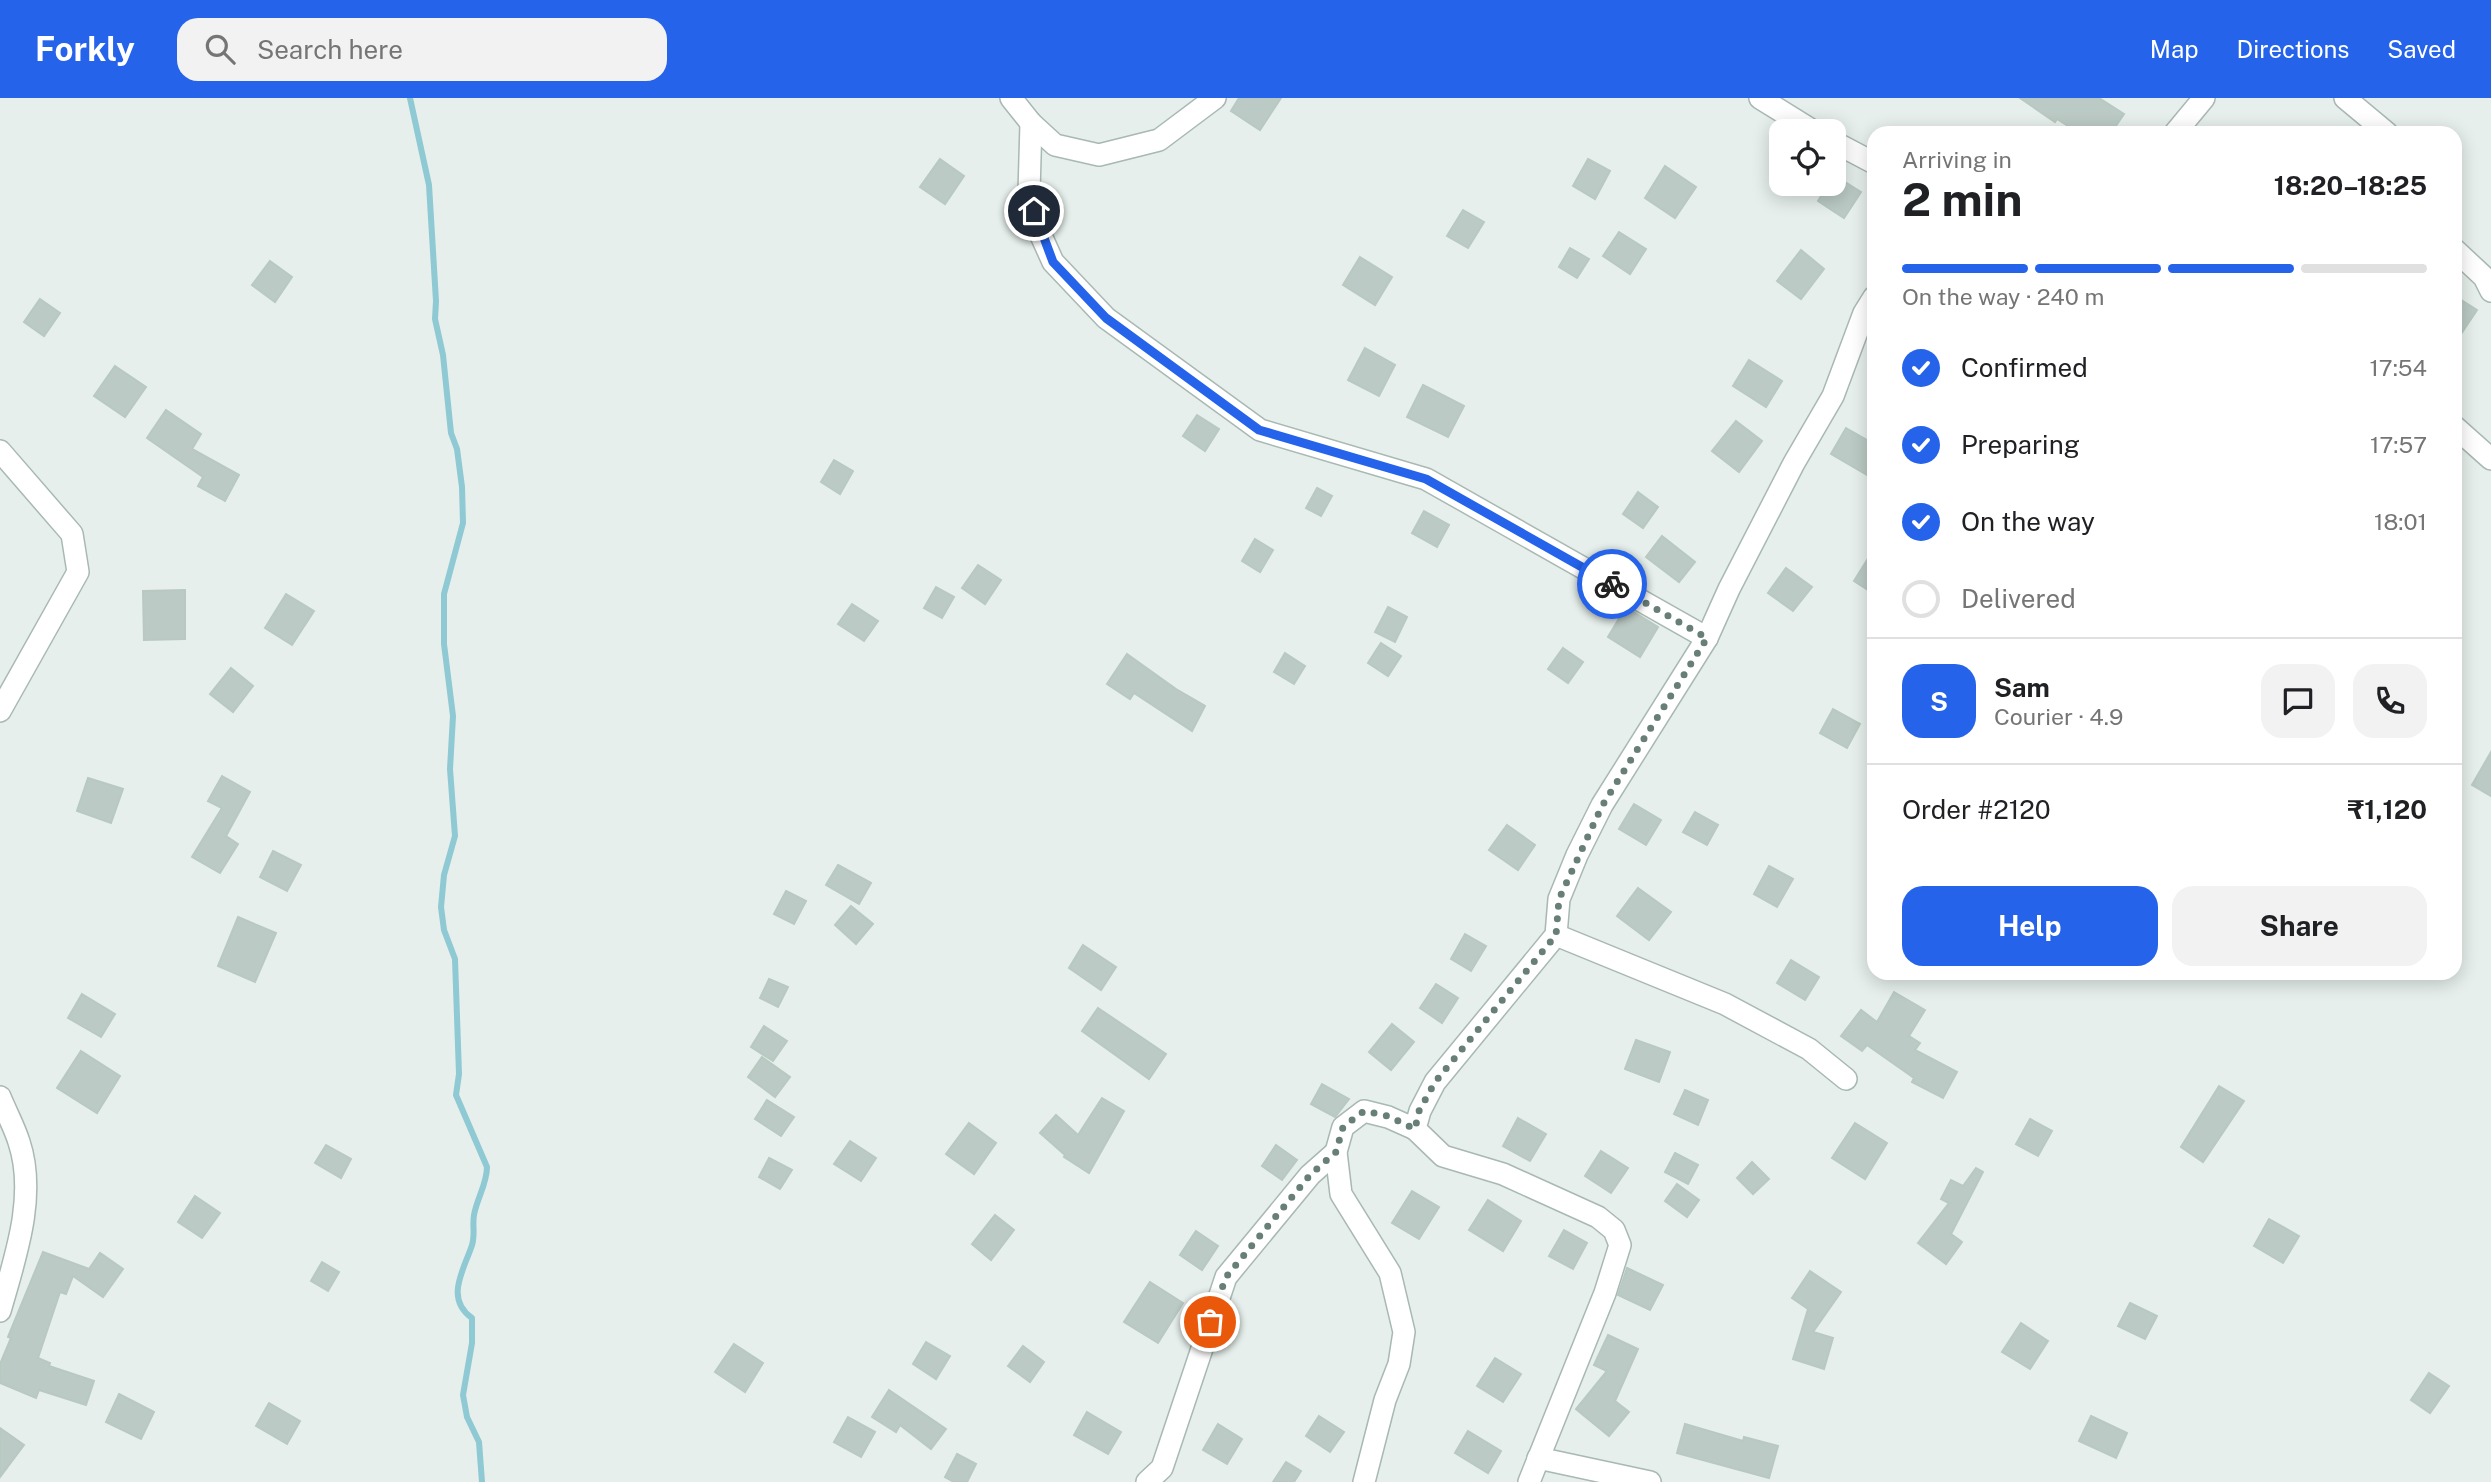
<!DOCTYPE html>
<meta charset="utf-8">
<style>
body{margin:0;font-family:"Public Sans",sans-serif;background:#f2f2f2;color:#202124;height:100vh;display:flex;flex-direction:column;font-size:26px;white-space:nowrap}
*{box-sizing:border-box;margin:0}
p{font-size:23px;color:#757577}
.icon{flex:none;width:38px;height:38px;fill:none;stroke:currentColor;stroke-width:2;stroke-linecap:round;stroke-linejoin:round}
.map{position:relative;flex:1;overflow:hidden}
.panel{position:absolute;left:1867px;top:28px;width:595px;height:854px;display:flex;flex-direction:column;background:#fff;border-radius:21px;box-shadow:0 4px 18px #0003}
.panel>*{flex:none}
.controls{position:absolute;left:1769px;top:21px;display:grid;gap:14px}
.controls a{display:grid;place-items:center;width:77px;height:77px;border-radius:14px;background:#fff;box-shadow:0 4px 18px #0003;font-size:35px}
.pin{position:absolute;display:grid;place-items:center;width:60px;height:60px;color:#fff;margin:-30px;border:4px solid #fff;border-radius:50%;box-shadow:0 2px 7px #0007}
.courier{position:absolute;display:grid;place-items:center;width:70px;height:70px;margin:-35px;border:5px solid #2563eb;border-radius:50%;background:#fff;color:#222;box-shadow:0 2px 9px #0007}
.summary em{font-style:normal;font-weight:700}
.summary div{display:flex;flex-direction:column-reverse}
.summary{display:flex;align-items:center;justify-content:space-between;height:119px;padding:0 35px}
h1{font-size:46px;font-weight:700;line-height:52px}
.bar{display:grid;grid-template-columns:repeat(4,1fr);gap:10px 7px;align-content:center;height:84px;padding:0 35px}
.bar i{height:9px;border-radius:5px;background:#e0e0e0}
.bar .on{background:#2563eb}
.bar p{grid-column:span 4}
.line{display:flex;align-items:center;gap:18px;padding:0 35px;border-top:2px solid #e0e0e0}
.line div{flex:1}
.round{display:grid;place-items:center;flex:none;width:74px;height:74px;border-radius:21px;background:#f2f2f2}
ol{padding:0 35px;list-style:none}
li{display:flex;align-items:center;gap:21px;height:77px}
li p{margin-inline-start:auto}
li .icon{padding:7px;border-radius:50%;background:#2563eb;color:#fff;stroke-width:4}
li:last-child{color:#757577}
li i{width:38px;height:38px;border:4px solid #e0e0e0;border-radius:50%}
.action{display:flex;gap:14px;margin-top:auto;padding:14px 35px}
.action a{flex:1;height:80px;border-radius:21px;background:#2563eb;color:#fff;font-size:28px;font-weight:700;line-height:80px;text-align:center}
.action a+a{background:#f2f2f2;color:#202124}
header{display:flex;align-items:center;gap:42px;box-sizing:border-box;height:98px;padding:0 35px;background:#2563eb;color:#fff}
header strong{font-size:33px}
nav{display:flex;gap:38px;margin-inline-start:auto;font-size:24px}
.search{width:490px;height:63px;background:#f2f2f2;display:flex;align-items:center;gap:18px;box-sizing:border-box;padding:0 24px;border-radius:21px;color:#757577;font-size:26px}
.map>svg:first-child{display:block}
</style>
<header>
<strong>Forkly</strong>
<div class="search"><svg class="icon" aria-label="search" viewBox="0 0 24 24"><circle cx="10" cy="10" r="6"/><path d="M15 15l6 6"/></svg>Search here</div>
<nav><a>Map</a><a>Directions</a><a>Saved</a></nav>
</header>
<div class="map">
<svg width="2491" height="1384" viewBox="0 0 2491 1384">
<rect width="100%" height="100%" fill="#e6efeb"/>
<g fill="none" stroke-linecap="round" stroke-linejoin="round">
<!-- stream -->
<path stroke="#8ec9d4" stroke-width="6" d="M410,0L429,87L436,203L435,221L443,257L451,335L457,351L462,389L463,425L444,496V546L453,618L450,671L455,738L444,777L441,809L444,832L455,861L459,976L456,997L487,1069C487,1086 477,1100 474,1117C472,1128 476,1139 471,1150C463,1173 445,1201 472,1220V1245L463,1297L467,1319L479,1344L482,1384"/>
</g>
<!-- building -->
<g fill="#bbcac4" stroke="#b8c9c2" stroke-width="2">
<path d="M1239,0H1281L1260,32L1231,13Z"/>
<path d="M2020,0H2099L2124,16L2111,35H2079L2057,21L2055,24Z"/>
<path d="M940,61L964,78L945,106L920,89Z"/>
<path d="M1588,61L1610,73L1595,101L1573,88Z"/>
<path d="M1665,68L1696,89L1675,120L1645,100Z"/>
<path d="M1834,77L1861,94L1844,120L1818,103L1829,86H1834Z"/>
<path d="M1463,112L1484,124L1468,150L1447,138Z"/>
<path d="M1619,134L1646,151L1630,176L1603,158Z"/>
<path d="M1570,150L1589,161L1577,180L1559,169Z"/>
<path d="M1801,152L1824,171L1801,201L1777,183Z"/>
<path d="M1360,159L1392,179L1375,207L1343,187Z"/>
<path d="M270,163L292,179L275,204L252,187Z"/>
<path d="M2455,198L2477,212L2455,245Z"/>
<path d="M40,201L60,215L44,238L24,224Z"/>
<path d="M1365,250L1395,267L1379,298L1348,282Z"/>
<path d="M1749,262L1782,283L1766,309L1733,288Z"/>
<path d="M115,268L146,289L125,319L94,298Z"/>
<path d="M1423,287L1464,308L1448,339L1407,319Z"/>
<path d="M166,312L201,336L192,351L239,377L225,403L198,388L203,379L147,340Z"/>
<path d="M1197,317L1219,331L1205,353L1183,338Z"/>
<path d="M1736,323L1762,343L1739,374L1712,353Z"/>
<path d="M1846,330L1874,346V381L1831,356Z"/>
<path d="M834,362L853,373L840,396L821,384Z"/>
<path d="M1317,390L1332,398L1321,418L1306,410Z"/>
<path d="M1638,394L1658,409L1643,430L1623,416Z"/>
<path d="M1424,413L1449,427L1437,449L1412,435Z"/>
<path d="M1662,438L1695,464L1679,484L1646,459Z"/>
<path d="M1255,441L1273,452L1260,474L1242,463Z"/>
<path d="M1874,451V496L1854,483Z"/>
<path d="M978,467L1001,482L985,506L962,490Z"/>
<path d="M1786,470L1812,489L1793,513L1768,495Z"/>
<path d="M936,489L954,499L942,520L924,510Z"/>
<path d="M185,492V541L144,542L143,493Z"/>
<path d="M286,496L314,513L292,547L265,530Z"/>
<path d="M852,506L878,523L864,543L838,526Z"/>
<path d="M1388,509L1407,519L1395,544L1375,534Z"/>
<path d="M1626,509L1658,529L1640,559L1608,539Z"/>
<path d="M1381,545L1401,558L1388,578L1368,565Z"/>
<path d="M1563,550L1583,564L1568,585L1548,571Z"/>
<path d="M1285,555L1305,568L1294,586L1274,574Z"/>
<path d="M1127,556L1176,591L1205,608L1192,633L1134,595L1130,601L1107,586Z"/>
<path d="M231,570L253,588L233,614L210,596Z"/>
<path d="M1833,611L1860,626L1847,650L1820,635Z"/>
<path d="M2491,654V698L2472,687Z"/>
<path d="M222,678L250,694L226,738L238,746L220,775L192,759L222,710L208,703Z"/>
<path d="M88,680L123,691L111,725L77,713Z"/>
<path d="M1634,706L1661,722L1646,747L1619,731Z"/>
<path d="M1695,714L1718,727L1707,747L1683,734Z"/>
<path d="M1507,727L1535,747L1518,772L1489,752Z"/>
<path d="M273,753L301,767L287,793L260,779Z"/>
<path d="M838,767L871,785L859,806L826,787Z"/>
<path d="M1769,768L1793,781L1777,809L1754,796Z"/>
<path d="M1638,790L1671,814L1649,842L1617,818Z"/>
<path d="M786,793L806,803L794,826L774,816Z"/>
<path d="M851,808L873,826L856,846L835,827Z"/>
<path d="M238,819L276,835L255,884L218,868Z"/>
<path d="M1465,836L1486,848L1471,873L1451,861Z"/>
<path d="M1083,847L1116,869L1101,892L1069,870Z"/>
<path d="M1791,862L1819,879L1805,902L1777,885Z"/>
<path d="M769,881L788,889L778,909L760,900Z"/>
<path d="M1436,886L1458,900L1442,925L1420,910Z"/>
<path d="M1894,894L1925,912L1909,938L1920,945L1915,952L1957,974L1943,1000L1912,984L1914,980L1867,947L1862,953L1841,938L1861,912L1877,924Z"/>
<path d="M82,896L115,916L101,939L68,920Z"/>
<path d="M1098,910L1166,956L1149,981L1082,933Z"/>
<path d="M1392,926L1414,944L1391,972L1369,954Z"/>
<path d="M764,928L787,943L773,963L751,949Z"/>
<path d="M1636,942L1670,954L1659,984L1625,971Z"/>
<path d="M81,953L120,978L97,1015L57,990Z"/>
<path d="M762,959L790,979L775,999L748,979Z"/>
<path d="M1322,986L1349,1001L1335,1019L1311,1006Z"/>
<path d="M2219,988L2244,1003L2203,1064L2181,1049Z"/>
<path d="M1685,992L1708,1002L1698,1027L1674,1016Z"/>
<path d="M1102,1000L1124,1013L1089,1075L1064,1059L1065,1057L1040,1035L1056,1017L1078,1037Z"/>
<path d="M767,1002L794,1019L781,1038L755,1021Z"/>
<path d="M1518,1020L1546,1036L1530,1063L1503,1048Z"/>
<path d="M2030,1021L2052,1033L2038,1058L2016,1046Z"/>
<path d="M969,1025L996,1045L974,1076L946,1056Z"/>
<path d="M1855,1025L1887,1045L1865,1081L1832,1060Z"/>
<path d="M850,1043L876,1060L861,1083L834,1066Z"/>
<path d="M326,1047L351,1061L341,1080L315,1065Z"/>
<path d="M1276,1047L1297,1062L1282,1082L1262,1068Z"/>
<path d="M1601,1053L1628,1070L1611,1095L1585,1078Z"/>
<path d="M1675,1055L1698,1067L1688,1086L1665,1074Z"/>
<path d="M769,1060L792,1072L780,1091L759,1079Z"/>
<path d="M1752,1064L1769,1081L1753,1096L1737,1080Z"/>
<path d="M1976,1070L1983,1074L1951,1136L1962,1144L1946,1166L1918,1145L1949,1105L1941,1101L1951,1082L1963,1088Z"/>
<path d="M1677,1086L1699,1102L1687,1119L1665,1103Z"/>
<path d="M1412,1093L1439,1109L1419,1141L1392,1125Z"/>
<path d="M195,1098L220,1115L202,1140L178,1124Z"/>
<path d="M1488,1102L1521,1123L1503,1153L1469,1132Z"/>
<path d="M995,1117L1014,1132L991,1162L972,1146Z"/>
<path d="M2269,1121L2299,1138L2283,1165L2254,1148Z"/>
<path d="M1564,1132L1587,1145L1573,1171L1549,1158Z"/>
<path d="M1196,1133L1218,1148L1202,1172L1180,1157Z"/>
<path d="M43,1154L89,1171L100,1155L123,1171L103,1199L73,1178L66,1196L60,1194L38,1260L50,1265L49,1268L94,1283L86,1307L39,1292L36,1300L0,1285V1266L11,1240L8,1239Z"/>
<path d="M322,1164L339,1174L328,1193L311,1183Z"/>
<path d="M1627,1170L1663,1187L1650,1212L1618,1197Z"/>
<path d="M1810,1173L1841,1194L1813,1234L1833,1240L1824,1271L1793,1261L1808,1211L1792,1200Z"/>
<path d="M1150,1184L1183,1205L1158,1245L1124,1224Z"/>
<path d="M2130,1205L2157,1218L2145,1241L2118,1228Z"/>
<path d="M2021,1225L2048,1243L2030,1271L2002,1254Z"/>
<path d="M1608,1237L1638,1251L1615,1303L1629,1314L1609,1338L1576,1311L1607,1273L1594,1267Z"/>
<path d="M926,1244L950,1258L936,1281L913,1266Z"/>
<path d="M734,1246L763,1265L745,1294L715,1274Z"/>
<path d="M1023,1248L1044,1264L1030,1284L1008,1268Z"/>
<path d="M1495,1260L1521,1276L1503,1304L1477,1288Z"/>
<path d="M2429,1275L2449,1288L2430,1315L2411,1302Z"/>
<path d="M889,1292L946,1331L931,1351L900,1327L896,1334L872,1319Z"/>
<path d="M119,1296L154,1314L141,1341L106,1324Z"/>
<path d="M269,1305L300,1323L287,1346L256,1328Z"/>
<path d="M1087,1314L1121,1334L1108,1356L1074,1337Z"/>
<path d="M1319,1318L1344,1334L1330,1354L1306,1338Z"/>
<path d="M2091,1318L2127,1335L2116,1360L2079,1343Z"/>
<path d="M848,1319L875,1334L861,1359L834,1344Z"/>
<path d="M1218,1326L1242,1341L1227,1366L1203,1352Z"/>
<path d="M1685,1326L1743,1343L1744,1339L1778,1348L1769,1380L1677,1355Z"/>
<path d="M0,1330L24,1347L0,1379Z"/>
<path d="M1468,1333L1501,1353L1488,1375L1455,1355Z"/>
<path d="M957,1356L976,1366L967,1384H954L945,1379Z"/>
<path d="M1286,1364L1301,1373L1294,1384H1273Z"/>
</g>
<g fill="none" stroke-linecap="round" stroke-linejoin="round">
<!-- street casing -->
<g stroke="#a8b8b2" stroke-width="24">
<g id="street">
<path d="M1011,0L1031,25L1055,47L1099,57L1159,42L1215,0"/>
<path d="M1760,0L1813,33"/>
<path d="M2345,0L2387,35"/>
<path d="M1031,25L1029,94L1039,133L1053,164L1106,220L1260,332L1426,381L1707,540"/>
<path d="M2175,35L2204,0"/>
<path d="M1834,44L1874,65"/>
<path d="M2455,152L2484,179L2491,193"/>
<path d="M2455,329L2491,361"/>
<path d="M0,353L72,436L78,474L0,613"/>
<path d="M1556,837L1725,906L1809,951L1846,981"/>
<path d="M0,999C6,1014 14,1028 19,1044C37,1098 15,1160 0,1213"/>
<path d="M1538,1360L1650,1384"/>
<path d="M1147,1384L1162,1370L1226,1179L1310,1077L1336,1054"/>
<path d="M1364,1384L1385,1302L1399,1266L1404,1234L1390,1175L1341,1096L1336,1054L1343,1029L1364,1013L1388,1019L1415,1031"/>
<path d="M1529,1384L1605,1195L1620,1147L1614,1132L1598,1119L1503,1076L1443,1058L1415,1031L1420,1013L1435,984L1556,837L1559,801L1577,757L1602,707L1707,540L1729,491L1794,365L1833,298L1864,215L1874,199"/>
</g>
</g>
<!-- street -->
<use href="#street" stroke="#fff" stroke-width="21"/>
</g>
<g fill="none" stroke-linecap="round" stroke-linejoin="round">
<!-- done -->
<path stroke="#687f78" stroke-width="7" stroke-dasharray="0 12.6" d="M1210,1224L1226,1179L1310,1077L1336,1054L1343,1029L1364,1013L1388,1018L1415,1031L1419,1013L1435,984L1556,837L1559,801L1602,708L1707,540L1612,486"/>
<!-- route -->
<path stroke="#2563eb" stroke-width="9" d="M1034,113L1053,164L1106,220L1259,332L1426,381L1612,486"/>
</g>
</svg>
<div class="controls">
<a><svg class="icon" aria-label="locate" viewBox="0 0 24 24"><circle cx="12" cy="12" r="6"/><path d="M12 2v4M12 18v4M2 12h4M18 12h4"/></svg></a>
</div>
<div class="pin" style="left:1210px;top:1224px;background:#ea580c"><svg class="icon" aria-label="bag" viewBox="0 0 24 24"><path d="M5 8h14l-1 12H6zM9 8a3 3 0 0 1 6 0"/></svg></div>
<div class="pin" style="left:1034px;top:113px;background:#1f2937"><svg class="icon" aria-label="home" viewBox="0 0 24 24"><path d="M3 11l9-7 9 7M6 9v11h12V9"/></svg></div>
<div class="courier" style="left:1612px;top:486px"><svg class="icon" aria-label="bike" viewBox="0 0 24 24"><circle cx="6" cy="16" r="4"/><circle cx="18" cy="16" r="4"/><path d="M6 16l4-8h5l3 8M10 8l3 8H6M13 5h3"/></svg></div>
<section class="panel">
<div class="summary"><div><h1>2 min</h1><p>Arriving in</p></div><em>18:20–18:25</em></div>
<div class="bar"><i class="on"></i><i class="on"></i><i class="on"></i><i></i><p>On the way · 240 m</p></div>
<ol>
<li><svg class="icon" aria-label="check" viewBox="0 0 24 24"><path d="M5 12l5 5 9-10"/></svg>Confirmed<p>17:54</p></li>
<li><svg class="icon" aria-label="check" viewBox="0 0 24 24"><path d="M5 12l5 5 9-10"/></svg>Preparing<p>17:57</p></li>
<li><svg class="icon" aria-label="check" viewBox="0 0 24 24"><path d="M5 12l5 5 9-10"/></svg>On the way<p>18:01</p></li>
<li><i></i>Delivered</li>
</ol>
<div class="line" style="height:126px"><b class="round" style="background:#2563eb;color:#fff">S</b><div><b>Sam</b><p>Courier · 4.9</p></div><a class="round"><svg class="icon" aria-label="chat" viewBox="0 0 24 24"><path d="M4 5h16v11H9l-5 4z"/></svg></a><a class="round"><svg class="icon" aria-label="phone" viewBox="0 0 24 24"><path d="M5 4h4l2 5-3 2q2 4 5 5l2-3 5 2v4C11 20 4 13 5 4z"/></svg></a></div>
<div class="line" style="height:91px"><div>Order #2120</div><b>₹1,120</b></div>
<div class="action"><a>Help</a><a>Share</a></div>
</section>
</div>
